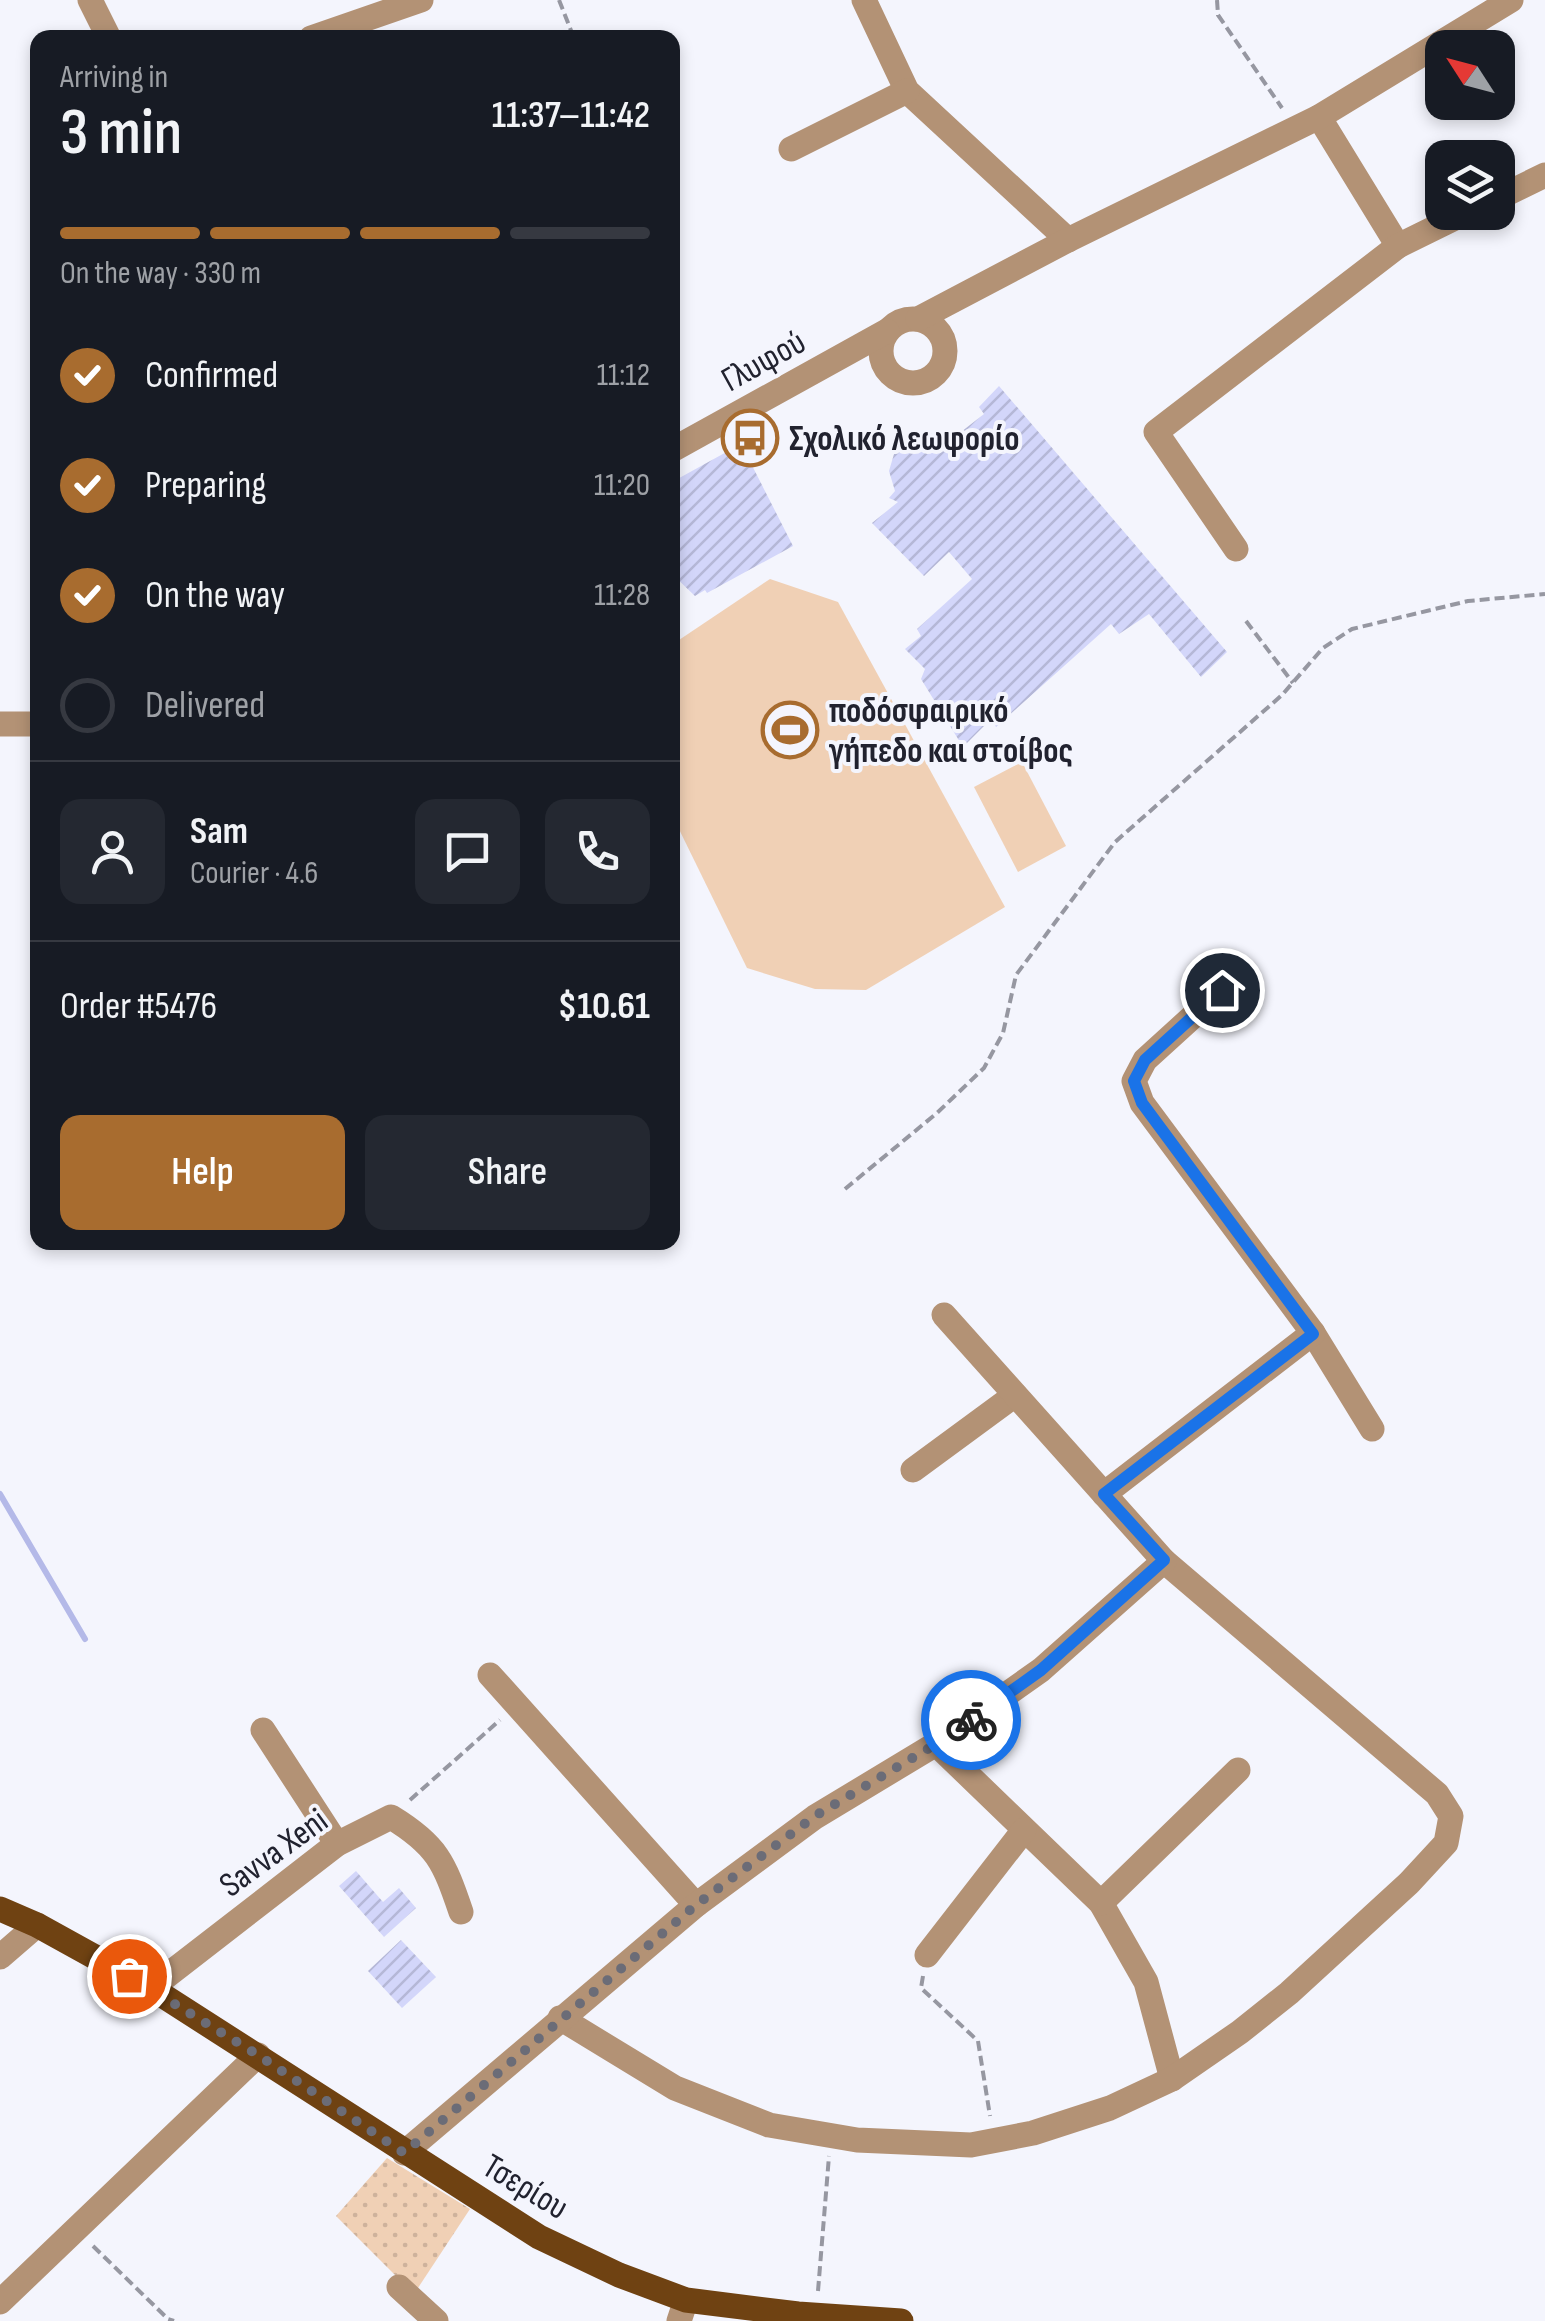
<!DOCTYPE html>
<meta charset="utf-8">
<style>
body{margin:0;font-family:"Sofia Sans Condensed",sans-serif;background:#242831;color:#f1f3f6;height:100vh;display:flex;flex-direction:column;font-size:38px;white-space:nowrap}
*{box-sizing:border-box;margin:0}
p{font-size:32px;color:#9ea1a6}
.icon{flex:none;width:55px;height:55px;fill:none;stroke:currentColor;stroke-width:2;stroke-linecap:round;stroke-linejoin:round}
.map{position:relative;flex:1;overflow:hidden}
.drawer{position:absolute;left:30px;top:30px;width:650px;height:1220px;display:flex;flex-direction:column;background:#171b24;border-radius:20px;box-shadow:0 5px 15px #0003}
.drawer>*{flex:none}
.needle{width:65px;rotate:306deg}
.tools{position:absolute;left:1425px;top:30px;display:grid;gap:20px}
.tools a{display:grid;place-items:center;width:90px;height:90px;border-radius:20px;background:#171b24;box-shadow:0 5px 15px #0003;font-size:50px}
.pin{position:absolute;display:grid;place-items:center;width:85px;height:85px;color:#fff;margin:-42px;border:5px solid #fff;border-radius:50%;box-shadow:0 2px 10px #0007}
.courier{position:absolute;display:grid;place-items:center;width:100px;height:100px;margin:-50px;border:8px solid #1a73e8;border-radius:50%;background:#fff;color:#222;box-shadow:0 2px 12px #0007}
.head em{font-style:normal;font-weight:600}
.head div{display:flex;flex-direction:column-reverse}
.head{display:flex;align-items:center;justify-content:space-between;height:170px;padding:0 30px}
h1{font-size:65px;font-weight:600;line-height:75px}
.bar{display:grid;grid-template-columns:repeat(4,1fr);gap:15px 10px;align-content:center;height:120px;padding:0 30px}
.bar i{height:12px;border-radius:8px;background:#363941}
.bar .on{background:#a86c2f}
.bar p{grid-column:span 4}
.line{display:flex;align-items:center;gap:25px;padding:0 30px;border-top:2px solid #363941}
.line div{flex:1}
.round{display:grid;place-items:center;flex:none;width:105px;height:105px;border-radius:20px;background:#242831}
ol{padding:0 30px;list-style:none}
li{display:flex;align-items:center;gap:30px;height:110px}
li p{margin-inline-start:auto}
li .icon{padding:10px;border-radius:50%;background:#a86c2f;color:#fff;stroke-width:4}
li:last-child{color:#9ea1a6}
li i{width:55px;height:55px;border:5px solid #363941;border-radius:50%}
.primary-button{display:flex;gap:20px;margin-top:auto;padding:20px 30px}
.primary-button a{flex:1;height:115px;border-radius:20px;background:#a86c2f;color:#fff;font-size:40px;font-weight:600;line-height:115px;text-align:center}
.primary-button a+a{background:#242831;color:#f1f3f6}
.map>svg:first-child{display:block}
</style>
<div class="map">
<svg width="1545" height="2321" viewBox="0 0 1545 2321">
<defs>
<pattern id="grass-dots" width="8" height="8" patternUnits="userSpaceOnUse" patternTransform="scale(2.5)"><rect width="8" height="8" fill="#f0d0b5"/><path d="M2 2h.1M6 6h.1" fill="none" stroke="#ceb29c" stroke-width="1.8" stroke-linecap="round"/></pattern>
<pattern id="building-hatch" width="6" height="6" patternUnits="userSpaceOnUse" patternTransform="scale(2.5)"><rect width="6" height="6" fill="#d3d6fa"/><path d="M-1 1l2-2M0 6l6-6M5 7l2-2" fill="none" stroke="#b5b7d7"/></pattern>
</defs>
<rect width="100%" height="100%" fill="#f4f5fd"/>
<!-- grass -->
<path fill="url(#grass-dots)" d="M387,2158L470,2209L414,2294L336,2216Z"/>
<!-- garden -->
<g fill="#f0d0b5">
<path d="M770,579L838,602L1005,907L866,990L815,989L747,968L673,817V644Z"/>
<path d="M1022,762L1066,846L1018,872L974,787Z"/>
</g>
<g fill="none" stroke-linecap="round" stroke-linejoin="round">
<!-- stream -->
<path stroke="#b4b9e8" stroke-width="6" d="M0,1494L85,1639"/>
</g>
<!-- building -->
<g fill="url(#building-hatch)">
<path d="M999,386L1227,652L1201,677L1149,614L1119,634L1111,624L996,727L991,719L963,747L921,679L925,669L905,649L921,636L917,629L972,579L949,552L924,576L872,523L898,502L889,498L895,491L889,471L894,454L909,438L930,433L952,439L984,414L979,407Z"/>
<path d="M741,444L793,546L707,593L705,590L695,596L672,574V482Z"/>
<path d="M356,1871L383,1902L399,1888L416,1908L384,1937L339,1886Z"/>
<path d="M401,1940L436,1977L402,2008L368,1971Z"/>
</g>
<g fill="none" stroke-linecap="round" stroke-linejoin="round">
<!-- path -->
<g stroke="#9697a1" stroke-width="4" stroke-dasharray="10 5" stroke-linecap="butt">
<path d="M559,0L574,38"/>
<path d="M1217,0L1218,15L1282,108"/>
<path d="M1246,621L1293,683"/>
<path d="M845,1189L937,1113L984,1068L1003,1033L1016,975L1115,842L1282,695L1323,648L1352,629L1468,601L1545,594"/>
<path d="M410,1800L500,1720"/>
<path d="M923,1976L921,1988L978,2041L990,2116"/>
<path d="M93,2246L168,2319L174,2321"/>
<path d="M818,2291L829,2156"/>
</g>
<!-- street -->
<g stroke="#b39275" stroke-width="25">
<path d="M90,0L109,38"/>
<path d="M864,0L907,91L1068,240"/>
<path d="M311,38L421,0"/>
<path d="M1319,117L1398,246"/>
<path d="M791,149L907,91"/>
<path d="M1498,198L1545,175"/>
<circle cx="913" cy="351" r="32"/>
<path d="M918,319L1068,240L1319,117L1511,0"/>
<path d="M672,450L887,331"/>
<path d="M1236,549L1156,432L1398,246L1467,212"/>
<path d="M0,724H38"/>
<path d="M1222,990L1145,1060L1134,1081L1142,1103L1313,1333L1372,1429"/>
<path d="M913,1470L1015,1395"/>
<path d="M1104,1494L1313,1333"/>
<path d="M490,1675L696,1905"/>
<path d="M263,1730L337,1844"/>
<path d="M936,1744L1101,1903L1146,1982L1172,2079"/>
<path d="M1101,1903L1238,1770"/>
<path d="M927,1955L1024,1830"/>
<path d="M0,1957L37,1925"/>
<path d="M151,1988L337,1844L391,1817C437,1845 444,1862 461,1912"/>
<path d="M560,2018L675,2088L769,2125L857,2140L971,2145L1033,2133L1110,2108L1172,2079L1240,2032L1289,1993L1409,1883L1446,1843L1451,1816L1437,1794L1164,1561L944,1315"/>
<path d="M404,2153L696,1905L815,1817L936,1744L1041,1670L1164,1561"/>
<path d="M399,2287L436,2321"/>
<path d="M0,2302L258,2055"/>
<path d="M679,2321L686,2300"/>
</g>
<!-- primary -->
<path stroke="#6f4212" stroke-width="25" d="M0,1909L37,1925L151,1988L539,2237L619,2275L686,2300L798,2314L901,2321"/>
</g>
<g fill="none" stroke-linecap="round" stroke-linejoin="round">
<!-- done -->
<path stroke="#6b6c77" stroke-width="10" stroke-dasharray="0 18" d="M129,1976L258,2055L404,2153L696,1905L815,1816L936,1744L971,1720"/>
<!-- route -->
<path stroke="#1a73e8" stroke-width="12" d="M971,1720L1041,1670L1164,1560L1104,1494L1313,1334L1142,1103L1134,1081L1145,1060L1222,990"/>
</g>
<!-- icons -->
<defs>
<g id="bus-ring" transform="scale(2.875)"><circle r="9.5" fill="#f4f5fd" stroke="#a86c2f" stroke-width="1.5"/><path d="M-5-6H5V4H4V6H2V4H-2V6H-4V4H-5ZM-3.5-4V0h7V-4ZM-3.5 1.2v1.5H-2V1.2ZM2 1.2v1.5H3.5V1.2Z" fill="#a86c2f"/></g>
<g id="stadium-ring" transform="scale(2.875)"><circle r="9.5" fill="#f4f5fd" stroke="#a86c2f" stroke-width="1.5"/><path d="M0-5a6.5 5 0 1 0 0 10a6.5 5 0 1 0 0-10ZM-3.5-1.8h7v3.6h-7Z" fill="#a86c2f"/></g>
</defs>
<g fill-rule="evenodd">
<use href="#bus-ring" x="750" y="438"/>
<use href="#stadium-ring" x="790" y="730"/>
</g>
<g text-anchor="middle" stroke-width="8" stroke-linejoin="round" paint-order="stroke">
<!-- street labels -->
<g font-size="35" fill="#21222f" stroke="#f4f5fd">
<text transform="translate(763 360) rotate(-29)" y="12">Γλυφού</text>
<text transform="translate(273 1852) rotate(-36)" y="12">Savva Xeni</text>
<text transform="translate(526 2186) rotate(31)" y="12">Τσερίου</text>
</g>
<!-- poi labels -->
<g font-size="35" font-weight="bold" fill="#21222f" stroke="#f4f5fd" text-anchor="start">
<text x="789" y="450">Σχολικό λεωφορίο</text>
<text x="829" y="722">ποδόσφαιρικό<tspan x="829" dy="40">γήπεδο και στοίβος</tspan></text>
</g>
</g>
</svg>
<div class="tools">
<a><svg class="needle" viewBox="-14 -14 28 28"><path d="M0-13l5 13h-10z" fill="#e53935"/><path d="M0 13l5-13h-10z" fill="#9ea1a6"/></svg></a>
<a><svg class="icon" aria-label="layers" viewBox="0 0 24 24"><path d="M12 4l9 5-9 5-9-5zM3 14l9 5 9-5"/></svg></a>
</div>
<div class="pin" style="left:129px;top:1976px;background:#ea580c"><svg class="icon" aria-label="bag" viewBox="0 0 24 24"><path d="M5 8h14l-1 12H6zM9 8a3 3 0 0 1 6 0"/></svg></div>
<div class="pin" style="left:1222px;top:990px;background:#1f2937"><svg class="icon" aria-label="home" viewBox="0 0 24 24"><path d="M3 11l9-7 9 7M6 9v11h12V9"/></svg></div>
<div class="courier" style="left:971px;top:1720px"><svg class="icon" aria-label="bike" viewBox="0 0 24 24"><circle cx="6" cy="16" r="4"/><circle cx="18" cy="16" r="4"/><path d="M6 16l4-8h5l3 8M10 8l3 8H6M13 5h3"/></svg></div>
<section class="drawer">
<div class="head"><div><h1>3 min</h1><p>Arriving in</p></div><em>11:37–11:42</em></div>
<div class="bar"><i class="on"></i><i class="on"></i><i class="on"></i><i></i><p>On the way · 330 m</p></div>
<ol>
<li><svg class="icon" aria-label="check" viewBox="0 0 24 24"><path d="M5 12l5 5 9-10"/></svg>Confirmed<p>11:12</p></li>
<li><svg class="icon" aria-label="check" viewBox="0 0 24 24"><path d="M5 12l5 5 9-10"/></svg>Preparing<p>11:20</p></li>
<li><svg class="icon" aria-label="check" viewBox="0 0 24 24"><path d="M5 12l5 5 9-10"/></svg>On the way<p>11:28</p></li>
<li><i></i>Delivered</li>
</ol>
<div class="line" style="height:180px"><a class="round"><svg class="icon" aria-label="person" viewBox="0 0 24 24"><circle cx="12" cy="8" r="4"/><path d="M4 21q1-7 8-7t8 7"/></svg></a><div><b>Sam</b><p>Courier · 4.6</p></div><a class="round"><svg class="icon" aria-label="chat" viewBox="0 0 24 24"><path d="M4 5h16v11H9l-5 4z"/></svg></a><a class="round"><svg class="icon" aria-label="phone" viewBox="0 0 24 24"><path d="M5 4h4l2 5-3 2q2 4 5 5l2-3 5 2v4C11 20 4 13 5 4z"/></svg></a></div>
<div class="line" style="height:130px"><div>Order #5476</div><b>$10.61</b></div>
<div class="primary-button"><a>Help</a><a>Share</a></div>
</section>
</div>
